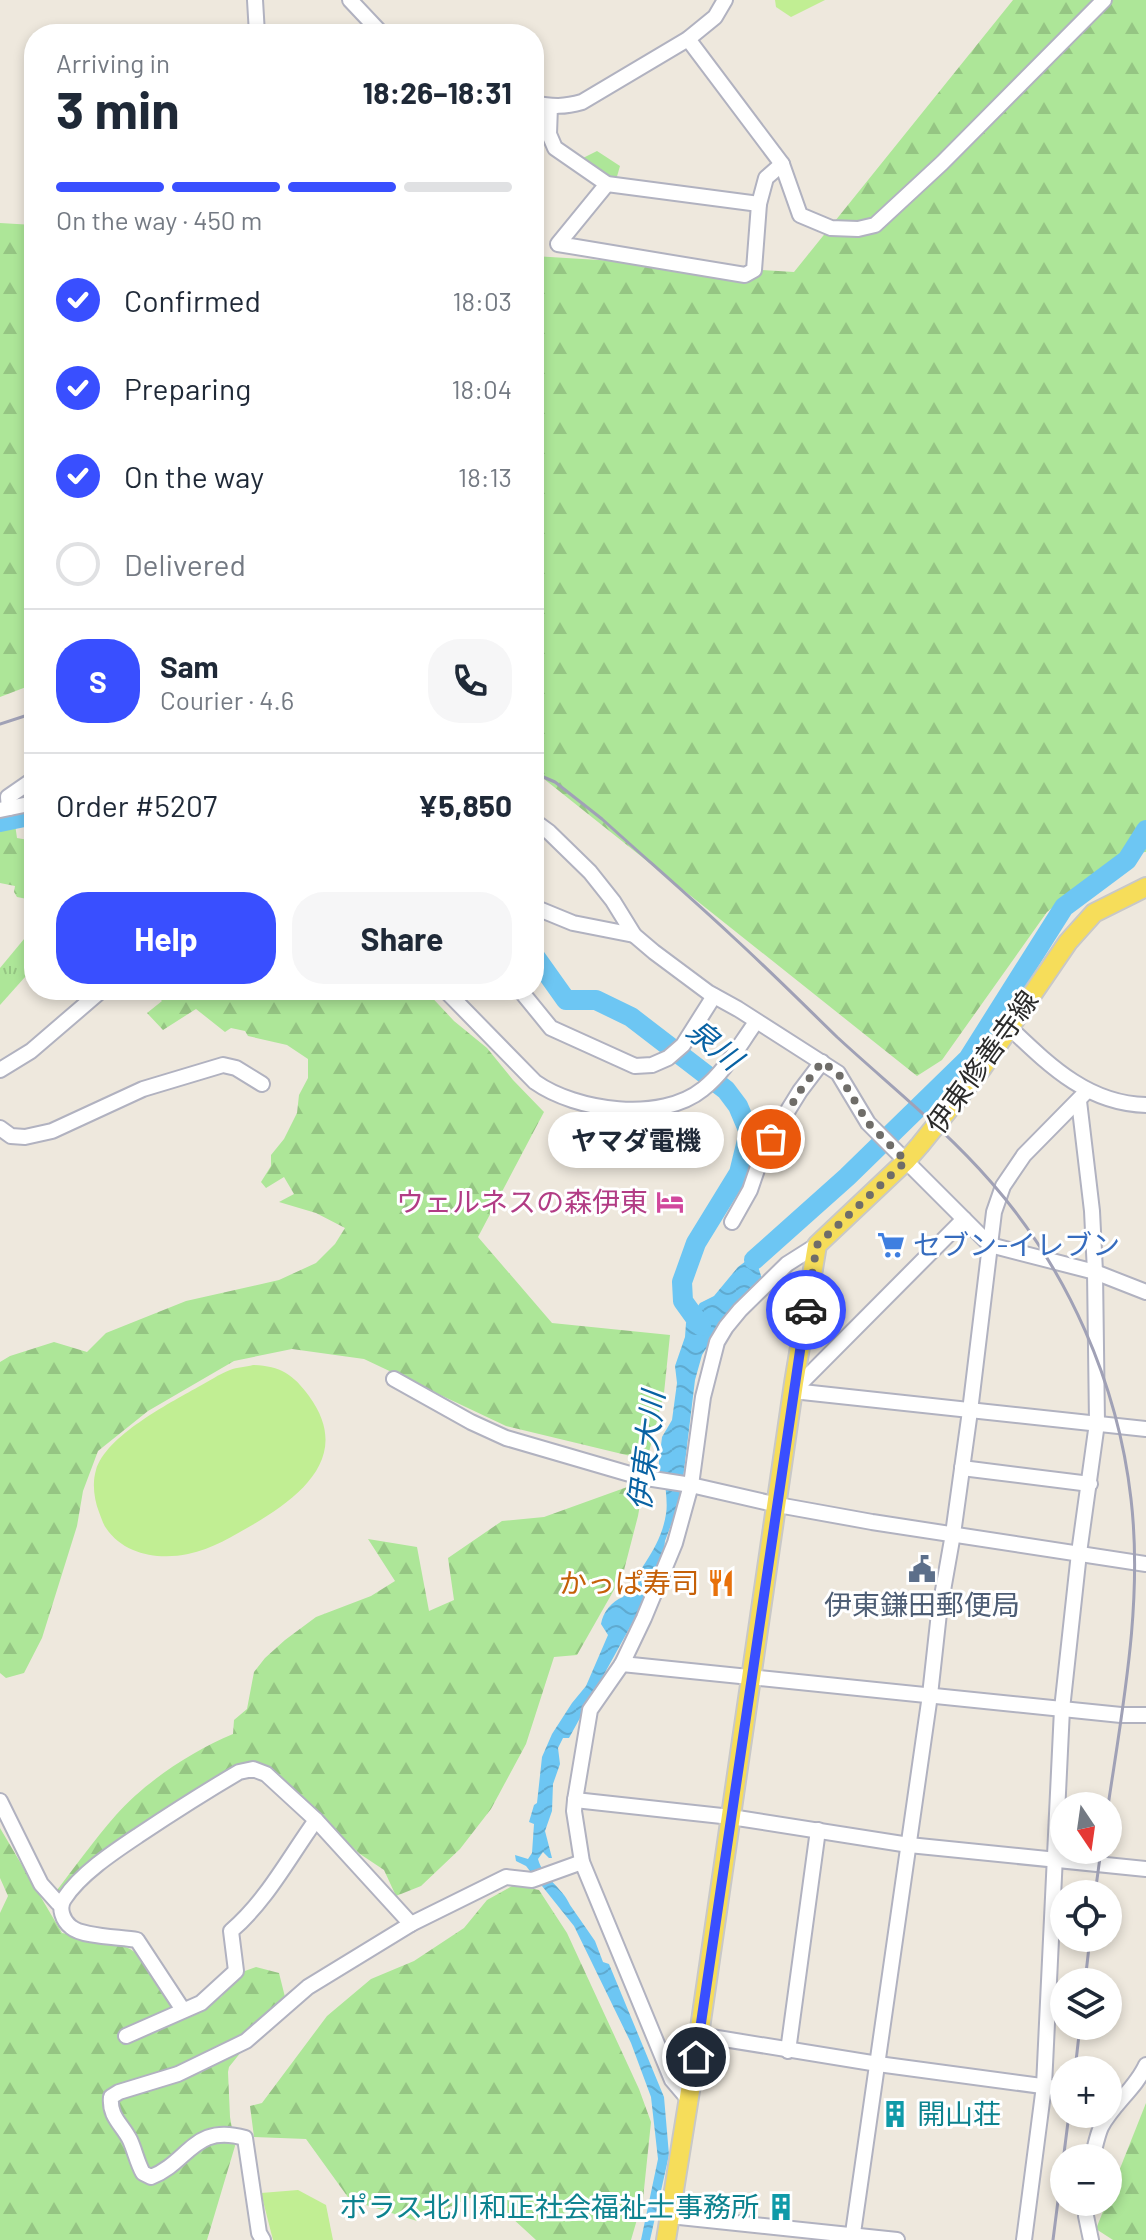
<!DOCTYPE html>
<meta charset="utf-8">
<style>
body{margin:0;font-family:Barlow,"Noto Sans JP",sans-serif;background:#f6f6f7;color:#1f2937;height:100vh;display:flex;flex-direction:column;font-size:30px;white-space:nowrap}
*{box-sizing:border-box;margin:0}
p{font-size:26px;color:#747a83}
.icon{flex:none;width:44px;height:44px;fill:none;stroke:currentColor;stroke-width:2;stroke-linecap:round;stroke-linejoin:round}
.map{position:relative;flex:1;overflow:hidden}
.panel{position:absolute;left:24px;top:24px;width:520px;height:976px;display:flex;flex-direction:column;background:#fff;border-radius:32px;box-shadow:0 4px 12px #0003}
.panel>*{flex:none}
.needle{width:52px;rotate:167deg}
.controls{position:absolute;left:1050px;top:1792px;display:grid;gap:16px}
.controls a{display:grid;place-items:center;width:72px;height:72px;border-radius:50%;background:#fff;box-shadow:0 4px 12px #0003;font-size:40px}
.pin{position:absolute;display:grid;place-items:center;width:68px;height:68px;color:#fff;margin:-34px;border:4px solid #fff;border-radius:50%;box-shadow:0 2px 8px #0007}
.courier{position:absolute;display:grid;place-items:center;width:80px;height:80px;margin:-40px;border:6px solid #394fff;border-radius:50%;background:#fff;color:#222;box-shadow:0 2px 10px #0007}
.bubble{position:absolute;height:56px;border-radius:28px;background:#fff;box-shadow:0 4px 12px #0003;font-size:26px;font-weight:700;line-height:56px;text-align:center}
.headline em{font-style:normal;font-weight:700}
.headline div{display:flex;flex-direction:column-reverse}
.headline{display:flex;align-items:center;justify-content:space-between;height:136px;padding:0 32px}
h1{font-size:52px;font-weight:700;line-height:60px}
.bar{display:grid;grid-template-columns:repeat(4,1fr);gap:12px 8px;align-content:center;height:96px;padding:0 32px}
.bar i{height:10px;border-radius:6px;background:#e0e1e3}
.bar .current{background:#394fff}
.bar p{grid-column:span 4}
.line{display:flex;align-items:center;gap:20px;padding:0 32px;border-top:2px solid #e0e1e3}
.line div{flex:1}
.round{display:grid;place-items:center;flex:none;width:84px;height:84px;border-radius:32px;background:#f6f6f7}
ol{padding:0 32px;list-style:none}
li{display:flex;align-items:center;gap:24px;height:88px}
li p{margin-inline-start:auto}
li .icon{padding:8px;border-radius:50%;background:#394fff;color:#fff;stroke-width:4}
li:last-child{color:#747a83}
li i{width:44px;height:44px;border:4px solid #e0e1e3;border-radius:50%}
.action{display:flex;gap:16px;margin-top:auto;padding:16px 32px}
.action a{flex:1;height:92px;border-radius:32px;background:#394fff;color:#fff;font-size:32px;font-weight:700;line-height:92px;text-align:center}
.action a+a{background:#f6f6f7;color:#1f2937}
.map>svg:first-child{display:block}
</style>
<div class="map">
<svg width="1146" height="2240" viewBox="0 0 1146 2240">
<defs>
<pattern id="grass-tufts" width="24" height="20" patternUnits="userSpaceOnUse" patternTransform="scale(2)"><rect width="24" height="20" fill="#ade698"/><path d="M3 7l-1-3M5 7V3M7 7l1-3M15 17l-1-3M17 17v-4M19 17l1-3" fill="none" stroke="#95c583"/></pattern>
<pattern id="forest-firs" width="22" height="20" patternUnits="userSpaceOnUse" patternTransform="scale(2)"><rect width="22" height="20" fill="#ade698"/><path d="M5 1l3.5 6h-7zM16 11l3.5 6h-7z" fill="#95c583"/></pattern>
<pattern id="water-waves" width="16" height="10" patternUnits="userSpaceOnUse" patternTransform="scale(2)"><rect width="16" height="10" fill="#6dc6f3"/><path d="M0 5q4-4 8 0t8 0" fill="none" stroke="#5faad0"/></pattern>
</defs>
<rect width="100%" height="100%" fill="#eee8dd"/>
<!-- grass -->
<g fill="url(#grass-tufts)">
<path d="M597,151L620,166L616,180L608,178L581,159Z"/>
<path d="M34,927V967L0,1005V968Z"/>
</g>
<!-- forest -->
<g fill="url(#forest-firs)">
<path d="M1013,0H1146V852L1120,854L1047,912L942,1060L917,1076L534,771V256L794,272Z"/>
<path d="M0,223L34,225V684L0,697Z"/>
<path d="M15,824L17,838L34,841V891L27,899L17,897L14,892L15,886L0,883V827Z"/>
<path d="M151,990H425L454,1021L487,1048L513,1080L544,1112L478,1237L552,1323L670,1335L664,1393L647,1460L506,1426L364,1359L292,1349L234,1361L148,1411L98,1451L83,1491L77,1526L42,1638L24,1673L6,1678L0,1673V1362L10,1356L54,1342L87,1352L106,1333L186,1301L279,1280L316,1263L335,1244L345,1228L316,1213L279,1202L294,1194L284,1177L266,1188L261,1182L271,1166V1155L284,1139L297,1113L299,1095L308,1078V1059L287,1045L248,1036L245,1031L231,1028L225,1032L196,1009L163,1030L147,1013L162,1001Z"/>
<path d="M630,1486L642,1493L638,1516L623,1574L577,1655L554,1657L526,1744L491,1809L460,1849L421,1886L396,1896L384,1870L360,1854L269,1771L254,1764L61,1897L54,1894C74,1868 94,1840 116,1815C145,1782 192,1751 233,1734L234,1720L247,1709L254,1672L265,1658L285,1640L316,1617L371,1596L395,1581L368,1539L417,1547L429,1611L454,1600L448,1558L502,1521L544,1517Z"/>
<path d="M0,1828L62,1933C84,1937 110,1939 130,1949C147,1958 162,1989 172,2006L196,2009L221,1997L242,1972L256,1967L279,1973L285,1997L229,2067L228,2072L230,2117L235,2146L207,2240H0V1913L8,1896L0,1878Z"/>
<path d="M514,1885L539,1890L567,1933L639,2089L651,2122L643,2199L631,2240H536L484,2192L417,2221L350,2200L306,2139L254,2137L250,2106L262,2103L327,2016L371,1979L414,1961L464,1928L487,1900Z"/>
<path d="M1146,2103V2240H1113L1096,2229Z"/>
</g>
<!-- pitch -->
<g fill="#c1ee93">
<path d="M775,0H825L791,17L776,7Z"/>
<path d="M253,1365C280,1366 293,1374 309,1396C352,1455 303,1495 254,1524C233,1536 212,1549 188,1554C159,1560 124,1555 106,1528C103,1524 101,1517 99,1512C94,1499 92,1483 96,1470C106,1436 168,1404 198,1387C208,1382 219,1374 230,1370C237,1367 246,1367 253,1365Z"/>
<path d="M298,2190L326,2205L333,2240H273L261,2193Z"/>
</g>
<!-- water -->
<path fill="url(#water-waves)" d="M783,1237L757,1263L762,1279L731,1309L702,1355L695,1380L683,1479L676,1512L665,1541L664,1550L640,1609L569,1738H563L558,1748L560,1764L553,1784L552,1811L545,1831L552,1858H549L543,1852L538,1859C543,1878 563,1888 570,1905L595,1941L603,1962L609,1964L664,2097L669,2155L650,2240H641L658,2159L651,2097L631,2043L574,1926L526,1866L516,1861L515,1855L528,1859L532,1853L534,1824L529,1822L534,1805L537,1803L542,1757L552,1734L572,1703L586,1686L608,1635L601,1624C603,1612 612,1601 623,1597C638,1571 661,1547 666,1514C668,1503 665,1489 665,1477L658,1470L662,1437L672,1420L677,1383L675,1366L685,1337L686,1323L700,1303L714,1296L738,1267L758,1252Z"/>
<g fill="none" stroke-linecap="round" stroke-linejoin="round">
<!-- river -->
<g stroke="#6dc6f3" stroke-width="20">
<path d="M0,822L34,815"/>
<path d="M534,955L566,1000H596L631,1017L726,1090L738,1106L749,1132L739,1173L696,1243L682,1282L683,1301L701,1326"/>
<path d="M754,1260L847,1177L968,1059L1064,907L1127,860L1146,830"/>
</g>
<!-- minor casing -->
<g stroke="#b1b2c0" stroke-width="18">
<g id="minor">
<path d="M255,0L257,34"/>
<path d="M350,0L382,34"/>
<path d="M688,39L782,164L800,215L831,228L858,229L875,225L942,163L1104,0"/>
<path d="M534,103C552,107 565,107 582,102L688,39L715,17L725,0"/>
<path d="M550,106L549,134L555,148L607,184L759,204"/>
<path d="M607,184L558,244L745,275L754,270L759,204L766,178L782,164"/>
<path d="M9,808L8,797L34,779"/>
<path d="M0,810L34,803"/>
<path d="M534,821L549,832L590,872L613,901L634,935L654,952L709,993L738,1009L838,1073L868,1123L990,1245L1095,1272L1146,1292"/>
<path d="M534,907L573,923L634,935"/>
<path d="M445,990L535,1082C576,1111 661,1123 703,1089C725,1072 740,1044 756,1022"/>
<path d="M520,990L551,1028L635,1066L652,1065L668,1058L683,1045L714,996"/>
<path d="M1010,1028C1049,1065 1088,1104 1146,1105"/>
<path d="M0,1070L31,1051L102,990"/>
<path d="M0,1128L11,1136L25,1137L52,1131L143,1089L223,1065L236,1068L262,1084"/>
<path d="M732,1222L750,1190L764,1149L800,1091L822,1062"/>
<path d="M394,1379L471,1422L506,1438L640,1477L691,1485L778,1505L872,1522L1146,1564"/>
<path d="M793,1391L1146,1429"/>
<path d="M793,1391L964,1219"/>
<path d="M962,1468L1090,1484"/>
<path d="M622,1664L1121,1715H1146"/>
<path d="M575,1800L731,1817L909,1845L1146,1869"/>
<path d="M0,1801L41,1884L58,1903"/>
<path d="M183,2010L137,1940C121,1937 82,1937 71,1927C63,1921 58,1908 64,1899C80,1874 115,1851 139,1835C172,1813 205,1792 239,1772L253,1769L266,1774L316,1820L411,1924"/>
<path d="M699,2035L878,2064L1064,2089"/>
<path d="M126,2036L201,2003L236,1971L231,1931C267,1900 288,1859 316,1820"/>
<path d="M788,2051L818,1830"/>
<path d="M689,2100L672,2080L582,1862L574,1811L575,1800L590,1710L622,1664L644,1618L675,1543L691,1485L703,1397L717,1342L726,1327L740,1310L787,1264L817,1245"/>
<path d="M1092,2158C1095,2148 1097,2136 1101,2127C1113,2104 1136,2088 1146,2065"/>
<path d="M1086,2202V2216L1091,2240"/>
<path d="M670,2216L897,2240"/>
<path d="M263,2240L259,2233L245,2138C194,2123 189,2162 151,2177L143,2173C137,2162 135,2151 130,2140C122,2124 109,2117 111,2097L119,2092L178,2074L246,2041L308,1987L411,1924L506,1877L532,1880L582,1862"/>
<path d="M852,2240L930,1695L939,1613L953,1534L970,1411L994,1212L1003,1186L1024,1155L1087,1091"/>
<path d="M1024,2240L1044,2086L1062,1709L1079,1553L1097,1423L1095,1272L1092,1211L1079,1101"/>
</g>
</g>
<!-- major casing -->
<g stroke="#c8c8c8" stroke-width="22">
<path id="major" d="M666,2240L699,2035L794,1383L817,1245L906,1161L920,1145L982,1068L1068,942L1094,913L1146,887"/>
</g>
<!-- minor -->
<use href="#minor" stroke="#fff" stroke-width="14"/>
<!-- major -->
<use href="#major" stroke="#f6dd5a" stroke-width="18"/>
<!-- rail -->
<g stroke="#a0a1b6" stroke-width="3">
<path d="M0,724L34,713"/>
<path d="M534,773L555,782L602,819C645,858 689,896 732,936C768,969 802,1003 837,1037C889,1085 945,1129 991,1182C1068,1270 1118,1384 1131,1499C1143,1601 1123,1705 1108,1806"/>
<path d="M1095,1894L1101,1850"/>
<path d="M1085,1982L1090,1938"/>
<path d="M1075,2070L1080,2026"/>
<path d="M1053,2240L1069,2114"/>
</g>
</g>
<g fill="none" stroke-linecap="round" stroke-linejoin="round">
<!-- done -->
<path stroke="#6f6d69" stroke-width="8" stroke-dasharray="0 14.4" d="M771,1139L800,1091L822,1062L838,1073L868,1123L906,1161L817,1245L806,1310"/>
<!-- route -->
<path stroke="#394fff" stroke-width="10" d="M696,2057L806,1310"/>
</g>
<!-- icons -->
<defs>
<g id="hotel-bare" transform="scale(2.16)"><path d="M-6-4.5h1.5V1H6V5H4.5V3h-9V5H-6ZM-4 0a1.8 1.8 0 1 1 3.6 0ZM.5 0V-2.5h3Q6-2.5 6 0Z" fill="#d1479c" stroke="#fff" stroke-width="2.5" paint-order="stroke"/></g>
<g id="supermarket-bare" transform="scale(2.16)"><path d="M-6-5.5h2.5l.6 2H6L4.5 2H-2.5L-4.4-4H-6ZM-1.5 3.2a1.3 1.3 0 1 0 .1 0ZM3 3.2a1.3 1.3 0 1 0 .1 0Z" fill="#3f7fe0" stroke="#fff" stroke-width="2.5" paint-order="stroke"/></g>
<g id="civic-bare" transform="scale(2.16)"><path d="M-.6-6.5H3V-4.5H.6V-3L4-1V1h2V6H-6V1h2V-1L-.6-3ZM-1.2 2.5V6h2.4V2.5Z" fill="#5c6f8a" stroke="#fff" stroke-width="2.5" paint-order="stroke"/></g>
<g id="restaurant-bare" transform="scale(2.16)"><path d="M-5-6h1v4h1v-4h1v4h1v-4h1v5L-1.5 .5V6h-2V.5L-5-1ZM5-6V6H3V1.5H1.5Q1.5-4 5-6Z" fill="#e8710a" stroke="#fff" stroke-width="2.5" paint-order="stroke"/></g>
<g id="building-bare" transform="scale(2.16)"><path d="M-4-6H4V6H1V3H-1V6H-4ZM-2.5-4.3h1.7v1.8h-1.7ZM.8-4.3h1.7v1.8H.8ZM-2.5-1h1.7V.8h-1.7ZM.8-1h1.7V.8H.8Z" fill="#0f9aa8" stroke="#fff" stroke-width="2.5" paint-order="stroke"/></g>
</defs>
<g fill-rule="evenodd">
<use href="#hotel-bare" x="670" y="1202"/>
<use href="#supermarket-bare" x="891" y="1245"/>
<use href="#civic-bare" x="922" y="1569"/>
<use href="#restaurant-bare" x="721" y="1583"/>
<use href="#building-bare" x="895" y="2114"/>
<use href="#building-bare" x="781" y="2207"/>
</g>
<g text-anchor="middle" stroke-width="6" stroke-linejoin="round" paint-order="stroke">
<!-- street labels -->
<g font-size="28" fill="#2b2b2b" stroke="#fff">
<text transform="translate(982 1062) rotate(-54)" y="10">伊東修善寺線</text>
</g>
<!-- hotel labels -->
<g font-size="28" fill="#b23c85" stroke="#fff" text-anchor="end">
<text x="648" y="1212">ウェルネスの森伊東</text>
</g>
<!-- shop labels -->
<g font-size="28" fill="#366cbe" stroke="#fff" text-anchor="start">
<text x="913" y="1255">セブン-イレブン</text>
</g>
<!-- food labels -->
<g font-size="28" fill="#c56008" stroke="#fff" text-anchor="end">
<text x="699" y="1593">かっぱ寿司</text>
</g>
<!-- service labels -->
<g font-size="28" fill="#4e5e75" stroke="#fff">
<text x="922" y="1615">伊東鎌田郵便局</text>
</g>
<!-- culture labels -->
<g font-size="28" fill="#0d838f" stroke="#fff" text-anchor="start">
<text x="917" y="2124">開山荘</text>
<text x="759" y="2217" text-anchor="end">ポラス北川和正社会福祉士事務所</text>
</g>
<!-- water labels -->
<g font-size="30" font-style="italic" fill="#0862a3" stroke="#fff">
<text transform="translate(714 1045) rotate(39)" y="10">泉川</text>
<text transform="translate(647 1451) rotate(-83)" y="10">伊東大川</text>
</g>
</g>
</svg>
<div class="controls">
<a><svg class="needle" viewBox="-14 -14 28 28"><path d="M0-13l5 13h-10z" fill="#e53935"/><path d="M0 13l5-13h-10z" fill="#747a83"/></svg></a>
<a><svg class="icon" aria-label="locate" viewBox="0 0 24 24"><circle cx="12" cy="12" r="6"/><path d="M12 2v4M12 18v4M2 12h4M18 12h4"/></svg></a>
<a><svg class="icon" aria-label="layers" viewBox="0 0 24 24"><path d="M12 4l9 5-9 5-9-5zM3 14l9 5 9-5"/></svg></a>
<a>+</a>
<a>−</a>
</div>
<div class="pin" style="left:771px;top:1139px;background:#ea580c"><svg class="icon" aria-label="bag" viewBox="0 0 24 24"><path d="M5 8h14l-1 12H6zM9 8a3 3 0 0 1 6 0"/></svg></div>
<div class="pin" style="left:696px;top:2057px;background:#1f2937"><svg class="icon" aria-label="home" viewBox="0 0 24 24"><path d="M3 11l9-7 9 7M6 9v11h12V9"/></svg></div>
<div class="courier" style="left:806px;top:1310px"><svg class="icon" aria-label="car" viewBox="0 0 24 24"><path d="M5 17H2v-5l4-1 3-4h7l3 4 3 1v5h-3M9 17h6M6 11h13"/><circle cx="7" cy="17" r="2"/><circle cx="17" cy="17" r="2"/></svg></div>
<div class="bubble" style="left:548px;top:1112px;width:176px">ヤマダ電機</div>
<section class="panel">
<div class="headline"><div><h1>3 min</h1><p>Arriving in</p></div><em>18:26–18:31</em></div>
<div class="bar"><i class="current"></i><i class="current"></i><i class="current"></i><i></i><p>On the way · 450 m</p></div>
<ol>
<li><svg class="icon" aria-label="check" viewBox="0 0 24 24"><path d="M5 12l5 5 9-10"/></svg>Confirmed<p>18:03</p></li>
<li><svg class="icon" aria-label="check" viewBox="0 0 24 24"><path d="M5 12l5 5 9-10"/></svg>Preparing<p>18:04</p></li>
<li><svg class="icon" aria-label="check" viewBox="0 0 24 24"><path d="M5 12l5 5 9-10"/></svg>On the way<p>18:13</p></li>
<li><i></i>Delivered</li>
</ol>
<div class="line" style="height:144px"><b class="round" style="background:#394fff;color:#fff">S</b><div><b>Sam</b><p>Courier · 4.6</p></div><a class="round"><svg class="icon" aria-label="phone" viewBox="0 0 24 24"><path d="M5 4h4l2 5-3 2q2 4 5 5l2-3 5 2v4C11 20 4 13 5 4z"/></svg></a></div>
<div class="line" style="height:104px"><div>Order #5207</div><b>¥5,850</b></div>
<div class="action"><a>Help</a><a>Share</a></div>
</section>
</div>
